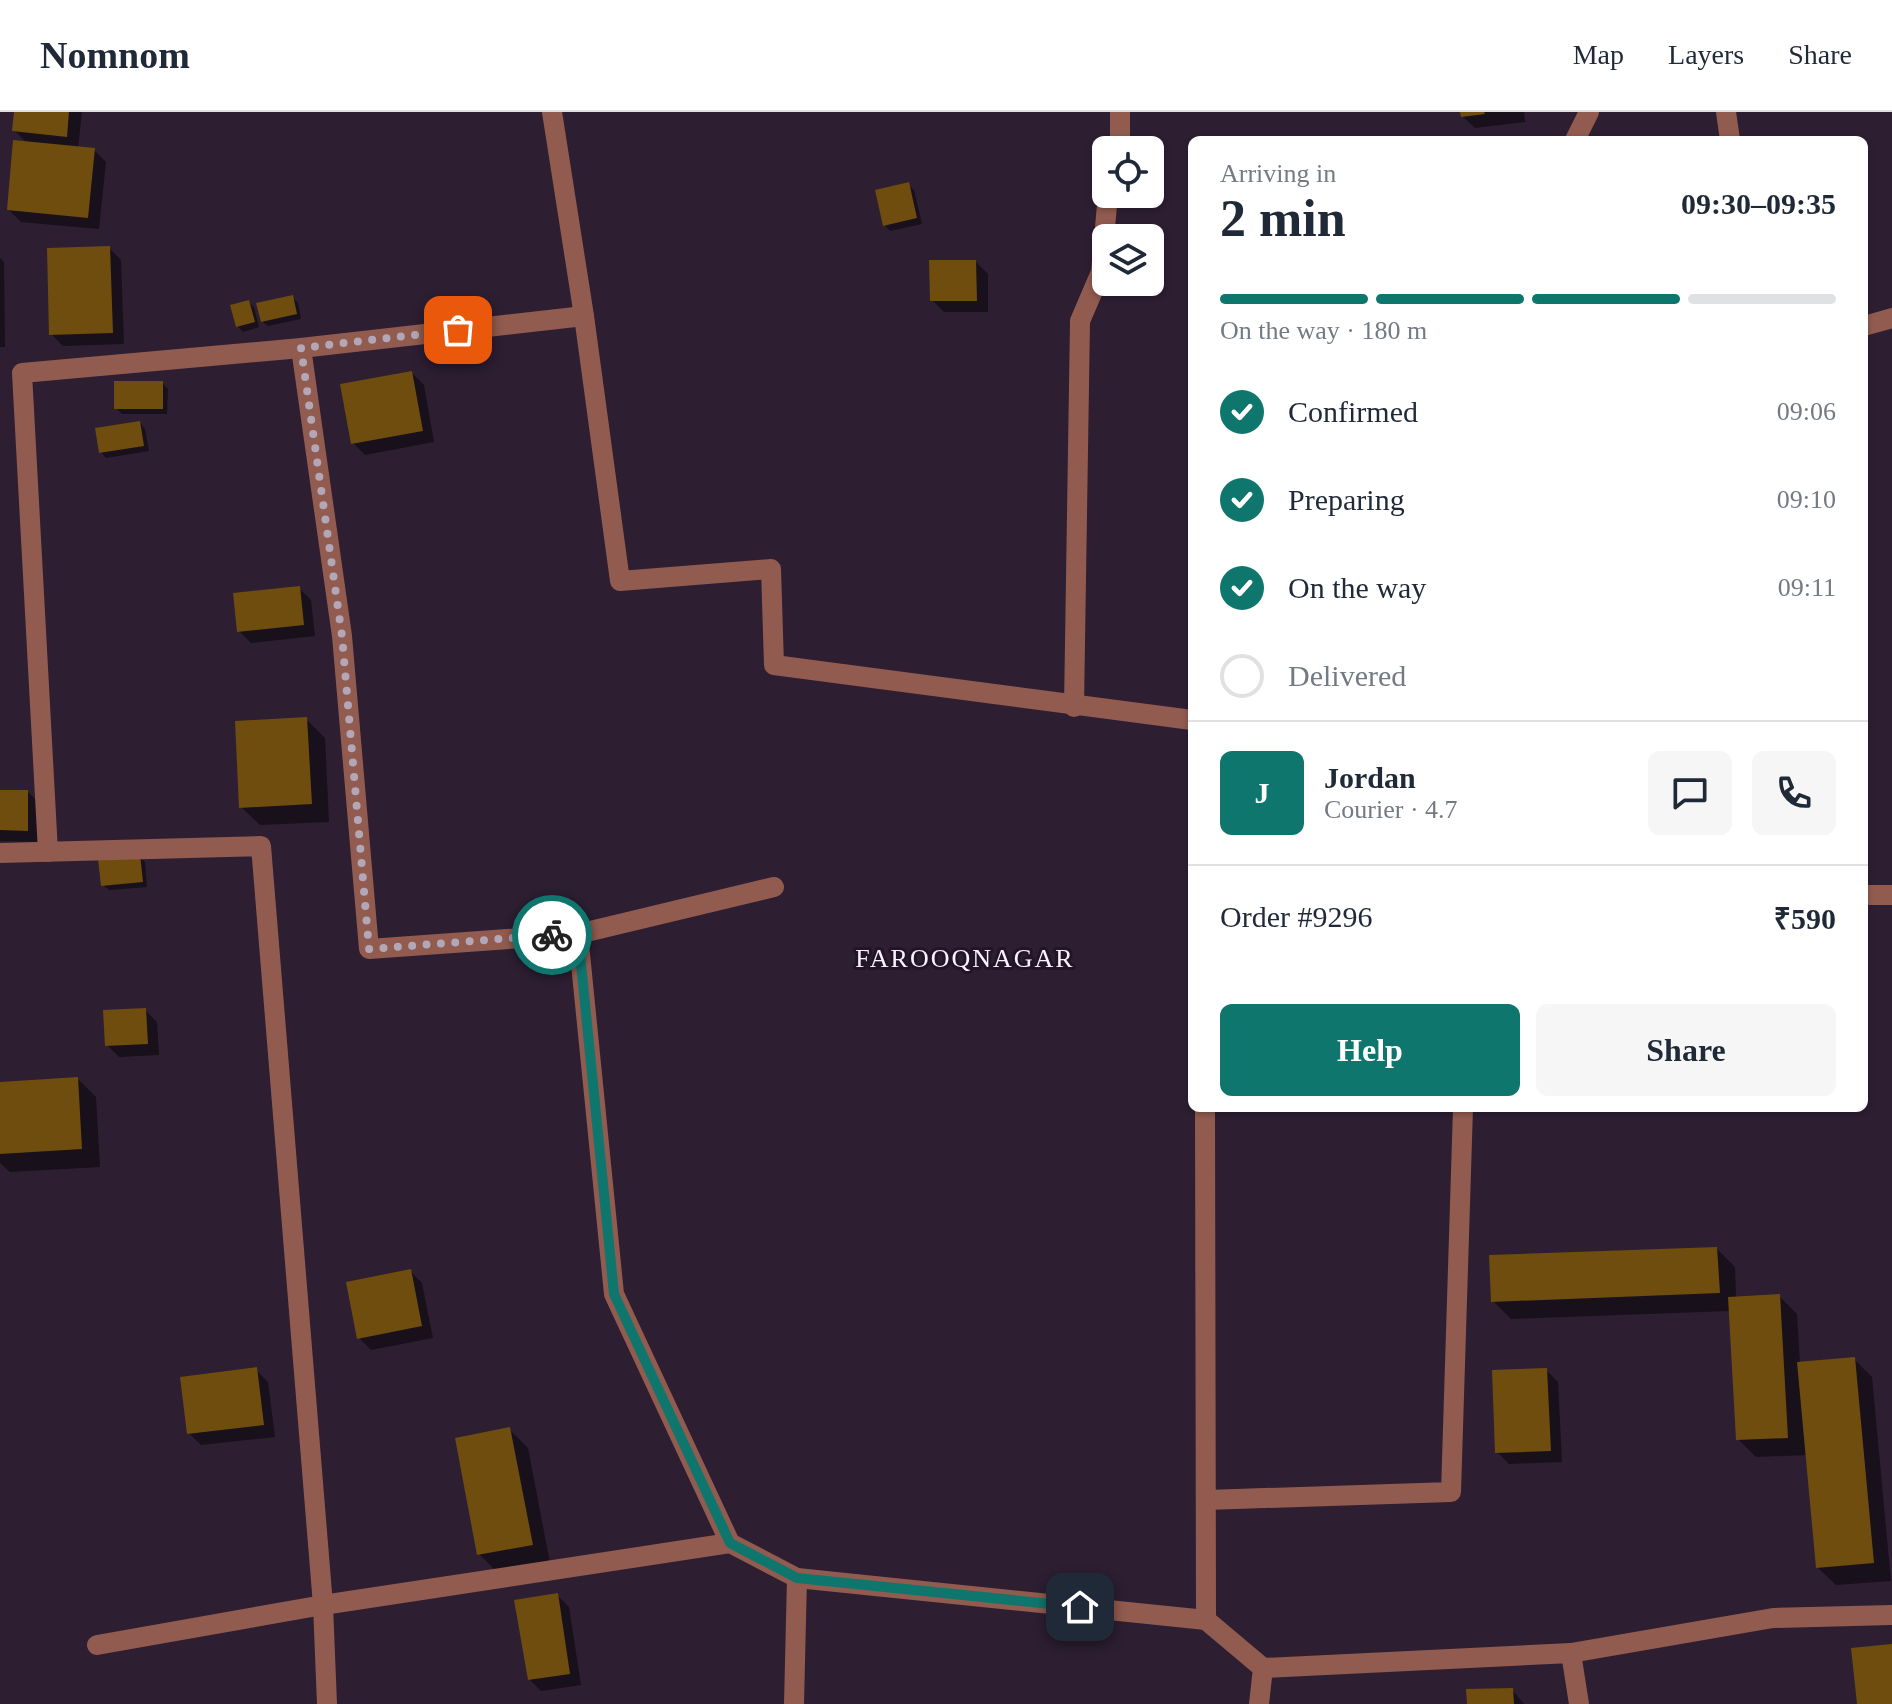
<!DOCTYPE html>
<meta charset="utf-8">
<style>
body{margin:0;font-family:Georgia,serif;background:#f6f6f7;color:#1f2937;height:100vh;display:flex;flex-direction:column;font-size:30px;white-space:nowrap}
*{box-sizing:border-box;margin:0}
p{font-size:26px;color:#747a83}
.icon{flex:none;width:44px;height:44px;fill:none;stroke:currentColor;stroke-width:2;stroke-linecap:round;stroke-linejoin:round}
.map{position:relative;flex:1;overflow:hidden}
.drawer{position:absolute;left:1188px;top:24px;width:680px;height:976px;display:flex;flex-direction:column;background:#fff;border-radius:12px;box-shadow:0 2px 6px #0004}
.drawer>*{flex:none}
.fabs{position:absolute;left:1092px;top:24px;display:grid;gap:16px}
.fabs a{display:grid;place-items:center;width:72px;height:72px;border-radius:12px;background:#fff;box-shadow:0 2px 6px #0004;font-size:40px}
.pin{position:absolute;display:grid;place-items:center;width:68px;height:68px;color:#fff;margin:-34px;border-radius:16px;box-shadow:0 4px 12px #0006}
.courier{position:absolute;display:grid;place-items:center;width:80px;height:80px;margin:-40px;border:6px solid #0f766e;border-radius:50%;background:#fff;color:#222;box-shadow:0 2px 10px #0007}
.headline em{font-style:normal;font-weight:700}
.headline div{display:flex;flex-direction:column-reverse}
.headline{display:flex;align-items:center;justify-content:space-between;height:136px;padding:0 32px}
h1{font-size:52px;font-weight:700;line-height:60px}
.bar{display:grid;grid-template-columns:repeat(4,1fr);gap:12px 8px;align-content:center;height:96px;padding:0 32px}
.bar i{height:10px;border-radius:6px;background:#e0e1e3}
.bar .selected{background:#0f766e}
.bar p{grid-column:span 4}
.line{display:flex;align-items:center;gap:20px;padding:0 32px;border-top:2px solid #e0e1e3}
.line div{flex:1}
.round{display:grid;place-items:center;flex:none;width:84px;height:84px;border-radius:12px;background:#f6f6f7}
ol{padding:0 32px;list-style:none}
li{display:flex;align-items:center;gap:24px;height:88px}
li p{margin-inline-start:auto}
li .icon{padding:8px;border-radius:50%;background:#0f766e;color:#fff;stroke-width:4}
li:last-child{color:#747a83}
li i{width:44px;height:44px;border:4px solid #e0e1e3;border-radius:50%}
.cta{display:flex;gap:16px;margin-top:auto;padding:16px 32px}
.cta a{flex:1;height:92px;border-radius:12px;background:#0f766e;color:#fff;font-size:32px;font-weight:700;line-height:92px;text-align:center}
.cta a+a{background:#f6f6f7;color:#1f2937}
header{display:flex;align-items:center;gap:48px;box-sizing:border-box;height:112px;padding:0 40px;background:#fff;border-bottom:2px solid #e0e1e3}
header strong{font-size:38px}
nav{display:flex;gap:44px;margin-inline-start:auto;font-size:28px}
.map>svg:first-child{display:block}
</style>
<header>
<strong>Nomnom</strong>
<nav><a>Map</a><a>Layers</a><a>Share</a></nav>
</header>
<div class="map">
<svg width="1892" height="1592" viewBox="0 0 1892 1592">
<rect width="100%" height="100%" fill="#2d1e32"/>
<!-- shadow -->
<g fill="#0007">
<path d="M16,0H82L78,37L94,38L106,50L99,117L21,110L9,98L28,32L14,18Z"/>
<path d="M1462,0H1524L1525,10L1475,16L1462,4Z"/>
<path d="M908,73L914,78L922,112L890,119L885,113Z"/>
<path d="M109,136L121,148L124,232L63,234L51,222Z"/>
<path d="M0,146L4,150L5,235H0Z"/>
<path d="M976,150L988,162V200H944L932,188Z"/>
<path d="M292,185L298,191L301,207L268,214L262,209Z"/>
<path d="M248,190L254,195L259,215L243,220L238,214Z"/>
<path d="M412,261L424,273L434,330L365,343L353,331Z"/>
<path d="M162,271L168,277L167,302H122L116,296Z"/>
<path d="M140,311L145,317L149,339L106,346L101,340Z"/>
<path d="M299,476L311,488L315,524L251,531L239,519Z"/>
<path d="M306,607L325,626L329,710L260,713L241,695Z"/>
<path d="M0,680H28L40,692L39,730L0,729Z"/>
<path d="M139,744L145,750L147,775L109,778L103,773Z"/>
<path d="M145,898L157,910L159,943L119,945L107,933Z"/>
<path d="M78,967L96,985L100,1055L10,1060L0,1051V972Z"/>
<path d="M1717,1137L1735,1155L1736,1186L1779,1184L1797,1202L1800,1252L1854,1247L1872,1265L1891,1469L1836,1473L1817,1455L1807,1343L1756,1345L1738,1327L1730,1199L1511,1207L1493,1189Z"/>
<path d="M410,1159L422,1171L433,1226L371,1238L359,1226Z"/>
<path d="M256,1258L268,1270L275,1325L201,1333L189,1321Z"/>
<path d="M1546,1258L1558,1270L1562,1350L1509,1352L1497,1340Z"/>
<path d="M510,1318L528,1336L550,1451L498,1461L479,1442Z"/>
<path d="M557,1483L569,1495L581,1573L541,1579L529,1567Z"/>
<path d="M1512,1578L1524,1592H1469Z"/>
</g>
<!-- building -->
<g fill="#6f4d0e">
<path d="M14,0H69L67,25L12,19Z"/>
<path d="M1460,0H1484L1485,2L1461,5Z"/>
<path d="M13,28L95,36L88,106L7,98Z"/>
<path d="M909,70L917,106L883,114L875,78Z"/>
<path d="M110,134L113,221L49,223L47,136Z"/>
<path d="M929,148H976L977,189H930Z"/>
<path d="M293,183L297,202L261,210L256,191Z"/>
<path d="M249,188L255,210L236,215L230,193Z"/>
<path d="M412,259L423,319L351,332L340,272Z"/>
<rect x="114" y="269" width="49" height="28"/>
<path d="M140,309L144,334L99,341L95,316Z"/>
<path d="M300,474L304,513L237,520L233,481Z"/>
<path d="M307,605L312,692L239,696L235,609Z"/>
<path d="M0,678H28V719L0,718Z"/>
<path d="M140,742L143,770L101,774L98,747Z"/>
<path d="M146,896L148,932L105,934L103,898Z"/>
<path d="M78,965L82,1037L0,1042V970Z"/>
<path d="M1717,1135L1720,1181L1491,1190L1489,1143Z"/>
<path d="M411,1157L422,1214L357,1227L346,1170Z"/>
<path d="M1780,1182L1788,1326L1736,1328L1728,1185Z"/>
<path d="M1855,1245L1874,1451L1816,1456L1797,1250Z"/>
<path d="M257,1255L264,1313L187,1322L180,1265Z"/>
<path d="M1547,1256L1551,1339L1495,1341L1492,1258Z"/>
<path d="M510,1315L533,1433L477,1443L455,1326Z"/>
<path d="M558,1481L570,1562L528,1568L514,1488Z"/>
<path d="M1892,1532V1592H1857L1851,1536Z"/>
<path d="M1513,1576L1514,1592H1467L1466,1577Z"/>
</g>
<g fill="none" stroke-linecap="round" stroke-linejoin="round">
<!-- minor -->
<g stroke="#925b4f" stroke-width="20">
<path d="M552,0L584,204L620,469L771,457L774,553L1192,608"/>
<path d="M1120,0V38"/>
<path d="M1726,0L1730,28"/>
<path d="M1575,28L1589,0"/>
<path d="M1864,214L1892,206"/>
<path d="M301,236L342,524L369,837L578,822"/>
<path d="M1074,595L1080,209L1101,160L1108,82"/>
<path d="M48,740L22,261L301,236L584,204"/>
<path d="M0,741L261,734L323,1493L327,1592"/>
<path d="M774,775L578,822L614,1182L730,1431L797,1466L1206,1508"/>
<path d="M1864,783H1892"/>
<path d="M1205,996L1206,1508L1263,1556L1259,1592"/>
<path d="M1206,1388L1451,1380L1463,996"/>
<path d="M97,1533L323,1493L730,1431"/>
<path d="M1571,1541L1773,1506L1892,1503"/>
<path d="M1263,1556L1571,1541L1579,1592"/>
<path d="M794,1592L797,1466"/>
</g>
</g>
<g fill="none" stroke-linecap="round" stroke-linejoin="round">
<!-- done -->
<path stroke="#b3a7b7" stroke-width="8" stroke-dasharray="0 14.4" d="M458,218L301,236L342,524L369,837L552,823"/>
<!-- route -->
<path stroke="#0f766e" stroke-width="10" d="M552,823L578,822L614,1182L730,1431L797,1466L1080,1495"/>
</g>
<g text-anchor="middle" stroke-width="6" stroke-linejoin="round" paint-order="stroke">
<!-- quarter labels -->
<g font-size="26" letter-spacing="2" fill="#fbf1ff" stroke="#231428">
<text x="965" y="855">FAROOQNAGAR</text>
</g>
</g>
</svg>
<div class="fabs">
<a><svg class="icon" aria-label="locate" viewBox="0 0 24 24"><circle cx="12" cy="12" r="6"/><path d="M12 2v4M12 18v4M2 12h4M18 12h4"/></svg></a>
<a><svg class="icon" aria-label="layers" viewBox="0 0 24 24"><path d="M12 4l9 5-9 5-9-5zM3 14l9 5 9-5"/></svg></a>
</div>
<div class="pin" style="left:458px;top:218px;background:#ea580c"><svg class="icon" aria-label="bag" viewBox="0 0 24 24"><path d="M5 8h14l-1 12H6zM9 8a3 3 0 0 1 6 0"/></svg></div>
<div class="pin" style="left:1080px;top:1495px;background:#1f2937"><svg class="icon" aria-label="home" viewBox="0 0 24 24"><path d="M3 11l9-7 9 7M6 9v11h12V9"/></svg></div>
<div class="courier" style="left:552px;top:823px"><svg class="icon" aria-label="bike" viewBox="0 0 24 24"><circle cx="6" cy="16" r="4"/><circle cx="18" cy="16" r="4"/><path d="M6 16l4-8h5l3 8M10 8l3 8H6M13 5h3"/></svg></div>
<section class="drawer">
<div class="headline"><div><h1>2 min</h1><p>Arriving in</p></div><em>09:30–09:35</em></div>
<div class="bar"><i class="selected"></i><i class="selected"></i><i class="selected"></i><i></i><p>On the way · 180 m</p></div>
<ol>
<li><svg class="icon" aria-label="check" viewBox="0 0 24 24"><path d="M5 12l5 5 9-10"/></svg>Confirmed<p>09:06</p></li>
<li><svg class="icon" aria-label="check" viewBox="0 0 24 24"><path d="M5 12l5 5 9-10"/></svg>Preparing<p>09:10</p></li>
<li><svg class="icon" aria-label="check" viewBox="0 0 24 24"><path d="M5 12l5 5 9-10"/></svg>On the way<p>09:11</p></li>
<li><i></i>Delivered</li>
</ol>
<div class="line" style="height:144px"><b class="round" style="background:#0f766e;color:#fff">J</b><div><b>Jordan</b><p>Courier · 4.7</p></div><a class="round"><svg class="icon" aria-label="chat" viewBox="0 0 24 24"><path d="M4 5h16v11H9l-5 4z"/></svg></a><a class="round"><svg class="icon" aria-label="phone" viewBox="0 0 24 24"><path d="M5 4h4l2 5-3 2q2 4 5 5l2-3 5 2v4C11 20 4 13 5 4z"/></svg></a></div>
<div class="line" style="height:104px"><div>Order #9296</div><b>₹590</b></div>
<div class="cta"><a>Help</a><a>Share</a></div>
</section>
</div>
